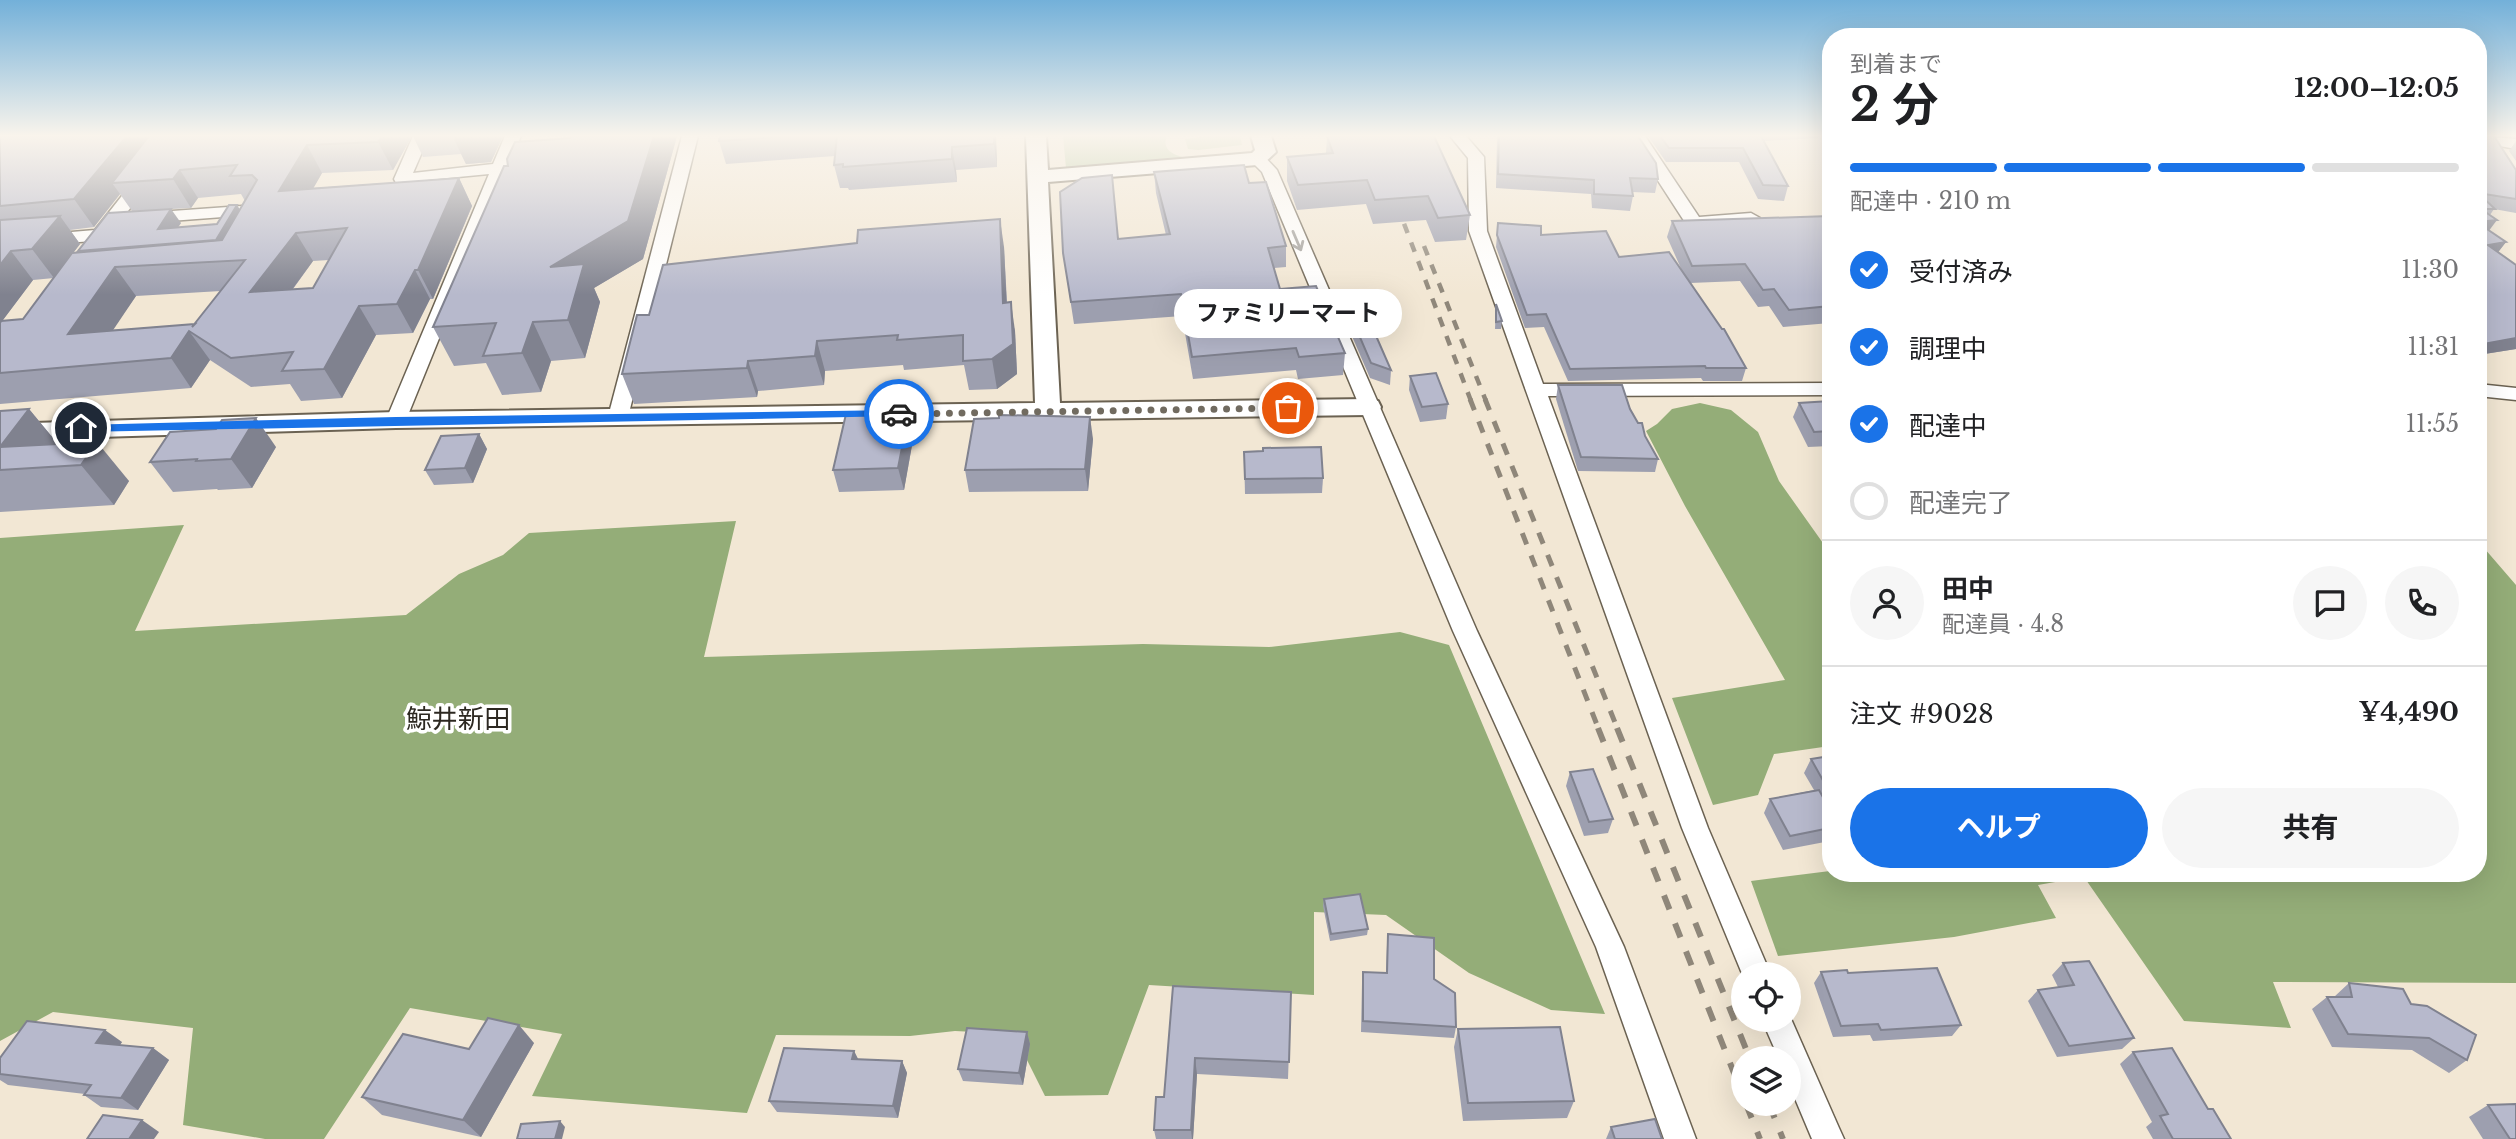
<!DOCTYPE html>
<html lang="ja">
<meta charset="utf-8">
<style>
body{margin:0;font-family:"Libre Baskerville","Noto Sans JP",serif;background:#f6f6f6;color:#202124;height:100vh;display:flex;flex-direction:column;font-size:26px;white-space:nowrap}
*{box-sizing:border-box;margin:0}
p{font-size:23px;color:#757577}
.icon{flex:none;width:38px;height:38px;fill:none;stroke:currentColor;stroke-width:2;stroke-linecap:round;stroke-linejoin:round}
.map{position:relative;flex:1;overflow:hidden}
.panel{position:absolute;left:1822px;top:28px;width:665px;height:854px;display:flex;flex-direction:column;background:#fff;border-radius:28px;box-shadow:0 7px 28px #0002}
.panel>*{flex:none}
.buttons{position:absolute;left:1731px;top:962px;display:grid;gap:14px}
.buttons a{display:grid;place-items:center;width:70px;height:70px;border-radius:50%;background:#fff;box-shadow:0 7px 28px #0002;font-size:35px}
.pin{position:absolute;display:grid;place-items:center;width:60px;height:60px;color:#fff;margin:-30px;border:4px solid #fff;border-radius:50%;box-shadow:0 2px 7px #0007}
.courier{position:absolute;display:grid;place-items:center;width:70px;height:70px;margin:-35px;border:5px solid #1a73e8;border-radius:50%;background:#fff;color:#222;box-shadow:0 2px 9px #0007}
.bubble{position:absolute;height:49px;border-radius:24px;background:#fff;box-shadow:0 7px 28px #0002;font-size:23px;font-weight:700;line-height:49px;text-align:center}
.overview em{font-style:normal;font-weight:700}
.overview div{display:flex;flex-direction:column-reverse}
.overview{display:flex;align-items:center;justify-content:space-between;height:119px;padding:0 28px}
h1{font-size:46px;font-weight:700;line-height:52px}
.bar{display:grid;grid-template-columns:repeat(4,1fr);gap:10px 7px;align-content:center;height:84px;padding:0 28px}
.bar i{height:9px;border-radius:5px;background:#e0e0e0}
.bar .active{background:#1a73e8}
.bar p{grid-column:span 4}
.line{display:flex;align-items:center;gap:18px;padding:0 28px;border-top:2px solid #e0e0e0}
.line div{flex:1}
.round{display:grid;place-items:center;flex:none;width:74px;height:74px;border-radius:37px;background:#f6f6f6}
ol{padding:0 28px;list-style:none}
li{display:flex;align-items:center;gap:21px;height:77px}
li p{margin-inline-start:auto}
li .icon{padding:7px;border-radius:50%;background:#1a73e8;color:#fff;stroke-width:4}
li:last-child{color:#757577}
li i{width:38px;height:38px;border:4px solid #e0e0e0;border-radius:50%}
.primary-button{display:flex;gap:14px;margin-top:auto;padding:14px 28px}
.primary-button a{flex:1;height:80px;border-radius:42px;background:#1a73e8;color:#fff;font-size:28px;font-weight:700;line-height:80px;text-align:center}
.primary-button a+a{background:#f6f6f6;color:#202124}
.map>svg:first-child{display:block}
</style>
<div class="map">
<svg width="2516" height="1139" viewBox="0 0 2516 1139">
<rect width="100%" height="100%" fill="#f2e7d4"/>
<!-- green -->
<g fill="#b2c79b">
<path d="M1063,136H1167C1161,150 1174,155 1186,158L1066,168Z"/>
<path d="M1207,136H1240L1242,145L1198,150L1188,149L1185,139Z"/>
</g>
<!-- forest -->
<g fill="#94ad78">
<path d="M1700,403L1731,410L1758,432L1779,481L1830,553V746L1774,754L1758,795L1713,805L1672,698L1785,680L1685,506L1646,431L1657,424L1672,409Z"/>
<path d="M736,521L704,657L1143,644L1269,647L1400,632L1449,645L1605,1014L1551,1010L1469,973L1386,915L1314,912V995L1149,985L1108,1095L1045,1096L1014,1034L955,1031L910,1036L776,1035L747,1113L532,1096L562,1034L410,1008L324,1139H265L183,1125L193,1028L53,1012L0,1041V538L184,525L135,631L406,615L459,574L503,555L529,533Z"/>
<path d="M2478,541L2516,585V983L2273,982L2291,1028L2184,1021L2084,877L2038,885L2056,918L1954,937L1778,956L1751,881L1830,871V873H2478Z"/>
</g>
<g fill="none" stroke-linecap="round" stroke-linejoin="round">
<!-- minor casing -->
<g stroke="#6b6252" stroke-width="3">
<g id="minor">
<path d="M169,136H185L106,240L0,248V238L95,230Z"/>
<path d="M413,136H429L413,173L493,164L505,136H521L406,420L403,425H389L386,420L489,174L396,183L394,179Z"/>
<path d="M682,136H698L628,417L625,422H611L608,417Z"/>
<path d="M1450,136H1466L1484,157L1487,231L1543,384L1830,383V395L1548,396L1708,828L1771,975L1743,976L1682,828L1469,231L1468,158Z"/>
<path d="M1629,136H1645L1699,217L1751,213L1760,218L1751,223L1688,227Z"/>
<path d="M2478,136L2516,139V149L2478,142Z"/>
<path d="M1257,154L1263,155L1277,170L1477,631L1624,947L1696,1139H1664L1596,947L1453,631L1262,172L1249,159Z"/>
<path d="M256,205L262,206L265,210L262,214L144,223L135,218L144,213Z"/>
<path d="M2478,384L2516,388V400L2478,396Z"/>
<path d="M1788,1012L1839,1128L1844,1139H1812L1788,1082V1059H1779L1762,1020H1788Z"/>
</g>
</g>
<!-- tertiary casing -->
<g stroke="#6b6252" stroke-width="4">
<path id="tertiary" d="M1026,136H1046L1048,170L1252,153L1255,150L1251,136H1271L1276,152L1264,163L1257,165L1048,182L1060,403L1369,399L1378,401L1381,407L1378,413L1369,415L396,428L0,440V424L396,412L1035,403Z"/>
</g>
<!-- minor -->
<use href="#minor" fill="#fff" fill-rule="evenodd"/>
<!-- tertiary -->
<use href="#tertiary" fill="#fff" fill-rule="evenodd"/>
<!-- rail-far2 -->
<g stroke="#8f877a" stroke-width="4.5" stroke-dasharray="10 10" stroke-linecap="butt">
<path d="M1397,205L1471,401"/>
<path d="M1424,246L1486,401"/>
</g>
<!-- rail-far1 -->
<g stroke="#8f877a" stroke-width="5" stroke-dasharray="12 12" stroke-linecap="butt">
<path d="M1470,399L1599,730"/>
<path d="M1485,399L1618,730"/>
</g>
<!-- rail -->
<g stroke="#8f877a" stroke-width="6" stroke-dasharray="15 15" stroke-linecap="butt">
<path d="M1598,728L1743,1096"/>
<path d="M1617,728L1750,1059"/>
<path d="M1746,1104L1760,1139"/>
<path d="M1769,1104L1783,1139"/>
</g>
</g>
<!-- wall -->
<g fill="#9d9faf" fill-rule="evenodd">
<path d="M0,136H412L393,170L322,173L313,188L459,178L472,206L433,299H430L413,333L376,335L342,398L301,401L290,384L251,387L210,360L191,388L0,404ZM120,194L132,211L191,208L198,198L241,194L245,201L240,209L217,224L178,227L181,223L78,251L79,253H73L80,244L70,230L94,227ZM329,260L313,288L293,289L313,261ZM54,278L23,319L2,321L33,280ZM221,291L195,324L112,330L136,296Z"/>
<path d="M413,136H503L491,162L466,164L461,154L423,157Z"/>
<path d="M571,136H677L643,259L594,288L600,302L585,358L551,361L541,392L502,395L486,363L454,366L433,327L508,166L570,138Z"/>
<path d="M720,136H996L997,167L956,170L957,182L849,190L848,188H840L834,165L835,156L726,164L719,141Z"/>
<path d="M1327,136L1470,215L1466,240L1435,242L1426,220L1373,224L1366,204L1297,210L1287,181V157L1326,153Z"/>
<path d="M1497,136H1638L1658,179L1655,193L1632,192L1633,196L1630,211L1592,208L1591,194L1496,188Z"/>
<path d="M1648,136H1819L1818,138L1764,141L1788,186L1784,201L1758,199L1739,162H1666Z"/>
<path d="M2478,136L2516,170V213L2494,209L2490,215L2489,231L2506,242L2498,252L2516,265V349L2478,355Z"/>
<path d="M2496,136H2516V137Z"/>
<path d="M2516,141V161L2509,151Z"/>
<path d="M1154,172L1249,183L1286,246V267L1274,268L1280,289L1345,353L1343,375L1298,379L1296,370L1193,379L1182,316L1074,324L1063,253L1118,239L1166,235L1156,193Z"/>
<path d="M1830,181V323L1783,327L1769,306L1758,307L1740,281L1690,283L1746,368L1742,381H1703L1701,378L1568,381L1544,327L1525,328L1496,247L1498,223L1619,257L1683,273L1667,237L1672,221L1825,216V197Z"/>
<path d="M1004,247L1007,302L1015,331L1017,374L997,389L969,390L964,365L904,370L903,365L825,371L824,385L758,391L757,397L634,404L622,374L649,315Z"/>
<path d="M1340,291L1391,370L1390,385L1370,378L1339,306Z"/>
<path d="M1496,304L1502,321L1501,329H1495Z"/>
<path d="M1410,376L1448,404L1446,419L1420,422L1409,390Z"/>
<path d="M1558,385L1630,409L1658,459L1655,472L1578,471L1556,399Z"/>
<path d="M1830,401V446L1808,447L1793,417L1799,403Z"/>
<path d="M29,409L58,444L129,481L114,505L0,512V411Z"/>
<path d="M479,434L487,449L473,483L434,485L425,470Z"/>
<path d="M914,434L904,490L839,492L833,470Z"/>
<path d="M1093,439L1088,491L969,492L965,470Z"/>
<path d="M276,447L252,488L218,490L217,489L173,492L150,462Z"/>
<path d="M1244,452L1323,478L1322,493L1245,494Z"/>
<path d="M1830,756V841L1783,850L1764,813L1770,799L1814,790L1804,773L1811,759Z"/>
<path d="M1570,772L1613,819L1608,833L1584,836L1566,786Z"/>
<path d="M1324,899L1368,929L1367,935L1330,941L1323,906Z"/>
<path d="M1388,934L1434,979L1456,1027L1454,1038L1361,1032L1362,983L1363,972L1386,973L1387,945Z"/>
<path d="M2063,963L2134,1038L2122,1049L2057,1057L2028,1001L2038,990L2058,987L2052,975Z"/>
<path d="M1821,972L1848,973L1961,1025L1952,1036L1873,1041L1870,1035L1833,1037L1814,983Z"/>
<path d="M2349,983L2411,1004L2467,1060L2449,1073L2412,1050L2332,1047L2312,1009L2327,997H2334Z"/>
<path d="M1173,986L1291,992L1288,1079L1197,1074L1193,1139H1156L1154,1130L1164,1097Z"/>
<path d="M1458,1029L1574,1101L1567,1118L1463,1121L1454,1047Z"/>
<path d="M1027,1032L1030,1044L1023,1085L963,1081L958,1069Z"/>
<path d="M122,1042L120,1045L153,1048L169,1060L138,1110L101,1107L84,1095L85,1094L8,1085L0,1080V1058Z"/>
<path d="M534,1043L481,1137L382,1115L362,1097L469,1049Z"/>
<path d="M854,1051L858,1059L902,1061L907,1073L898,1118L777,1112L769,1101Z"/>
<path d="M2133,1052L2208,1109L2231,1139H2153L2146,1127L2152,1122L2120,1064Z"/>
<path d="M2488,1105L2516,1139H2483L2469,1117Z"/>
<path d="M1611,1127L1662,1139H1606Z"/>
</g>
<!-- shaded-wall -->
<g fill="#80828f">
<path d="M127,136H167L112,183L120,194L94,227L74,199Z"/>
<path d="M382,136H412L393,170L378,142Z"/>
<path d="M462,136H503L491,162L466,164L453,137Z"/>
<path d="M654,136H677L643,259L594,288L600,302L585,358L568,320L550,267Z"/>
<path d="M994,136H996L997,167L994,144Z"/>
<path d="M307,145L322,173L296,219L279,191Z"/>
<path d="M952,147L956,170L957,182L952,159Z"/>
<path d="M180,170L198,198L191,208L173,179Z"/>
<path d="M459,178L472,206L433,299L418,270Z"/>
<path d="M237,205L246,219L224,255L215,241Z"/>
<path d="M171,209L181,223L167,243L158,229Z"/>
<path d="M60,216L80,244L54,278L32,249Z"/>
<path d="M1000,219L1004,247L1008,332L1003,303Z"/>
<path d="M2497,220L2488,232L2478,234V222Z"/>
<path d="M296,233L313,261L269,321L250,292Z"/>
<path d="M2506,242L2496,255L2488,245Z"/>
<path d="M11,251L33,280L0,324V265Z"/>
<path d="M115,267L136,296L91,363L68,334Z"/>
<path d="M415,270L430,299L413,333L397,304Z"/>
<path d="M1011,302L1015,331L1017,374L997,389L992,359Z"/>
<path d="M359,306L376,335L342,398L324,369Z"/>
<path d="M533,322L551,361L541,392L522,353Z"/>
<path d="M189,331L210,360L191,388L171,358Z"/>
<path d="M2516,338V349L2478,355V345Z"/>
<path d="M817,341L825,371L824,385L815,356Z"/>
<path d="M748,361L758,391L757,397L747,368Z"/>
<path d="M29,409L62,449L0,447Z"/>
<path d="M909,412L914,434L904,490L898,468Z"/>
<path d="M1090,417L1093,439L1088,491L1085,469Z"/>
<path d="M256,418L276,447L252,488L231,459Z"/>
<path d="M479,434L487,449L473,483L465,468Z"/>
<path d="M97,442L129,481L114,505L81,465Z"/>
<path d="M519,1025L534,1043L481,1137L463,1120Z"/>
<path d="M105,1030L122,1042L113,1055L96,1043Z"/>
<path d="M1027,1032L1030,1044L1023,1085L1019,1073Z"/>
<path d="M153,1048L169,1060L138,1110L121,1098Z"/>
<path d="M854,1051L860,1063L852,1059Z"/>
<path d="M1195,1058L1197,1074L1193,1139H1192L1191,1130Z"/>
<path d="M902,1061L907,1073L898,1118L893,1106Z"/>
<path d="M142,1120L159,1132L154,1139H129Z"/>
<path d="M560,1121L565,1127L562,1139H555Z"/>
</g>
<!-- building -->
<g fill="#b7b9cc" stroke="#80828f" stroke-width="2" fill-rule="evenodd">
<path d="M0,136H127L74,199L0,206Z"/>
<path d="M149,136H382L378,142L307,145L279,191L459,178L418,270H415L397,304L359,306L324,369L282,371L293,352L231,358L189,331L171,358L0,373V323L1,321L23,319L72,253L222,240L257,180L252,175L230,176L237,165L180,170L173,179L112,183ZM347,228L313,288L250,292L296,233ZM245,260L192,327L195,324L68,334L115,267Z"/>
<path d="M571,136H654L628,221L550,267L584,264L568,320L533,322L522,353L483,356L496,323L433,327L504,166H508L507,159L515,142L570,138Z"/>
<path d="M720,136H793L719,141Z"/>
<path d="M837,136H994V144L952,147V159L843,167V164L834,165Z"/>
<path d="M1327,136H1434L1470,215L1438,218L1428,196L1375,200L1367,180L1298,185L1287,157L1333,153Z"/>
<path d="M1499,136H1638L1656,163L1658,179L1630,178L1633,196L1594,194V180L1498,174Z"/>
<path d="M1660,136H1761L1788,186L1763,185L1743,148H1669Z"/>
<path d="M2478,136H2494L2516,170V199L2478,193L2495,209H2481L2497,220L2478,222Z"/>
<path d="M1244,165L1249,183L1266,182L1286,246L1268,248L1280,289L1316,286L1345,353L1299,357L1296,348L1192,357L1181,294L1071,302L1063,253L1060,192L1082,178L1112,175L1118,239L1170,234L1154,172Z"/>
<path d="M1830,188V306L1789,310L1774,289L1763,290L1745,264L1692,266L1672,221L1830,216Z"/>
<path d="M229,205H237L216,240L78,251L108,213L171,209L158,229L217,224Z"/>
<path d="M60,216L32,249L11,251L0,265V220Z"/>
<path d="M1000,219L1003,303L1011,302L1013,344L992,359L963,361V335L897,340L898,335L817,341L815,356L748,361L747,368L622,374L637,315H649L663,265L857,243L858,230Z"/>
<path d="M1498,223L1541,226V235L1606,231L1619,257L1669,252L1722,329H1724L1746,368H1706L1705,366L1570,369L1546,314L1527,315L1497,235Z"/>
<path d="M2478,223L2506,242L2488,245L2516,265V338L2478,345Z"/>
<path d="M1356,290L1391,370L1371,363L1340,291Z"/>
<path d="M1496,304L1502,321L1496,322Z"/>
<path d="M1436,373L1448,404L1422,407L1410,376Z"/>
<path d="M1558,385H1622L1630,409L1638,423H1642L1645,436L1658,459L1581,457Z"/>
<path d="M1830,401V431L1814,432L1799,403Z"/>
<path d="M29,409L0,447L97,442L81,465L0,470V411Z"/>
<path d="M909,412L898,468L833,470L846,414Z"/>
<path d="M999,415L1090,417L1085,469L965,470L974,419L999,418Z"/>
<path d="M256,418L231,459L196,461L197,459L150,462L170,432L216,429L222,420Z"/>
<path d="M479,434L465,468L425,470L441,436Z"/>
<path d="M1321,447L1323,478L1245,479L1244,452L1263,451V448Z"/>
<path d="M1830,756V793L1811,759Z"/>
<path d="M1593,769L1613,819L1589,822L1570,772Z"/>
<path d="M1819,790L1830,810V828L1790,836L1770,799Z"/>
<path d="M1360,894L1368,929L1331,934L1324,899Z"/>
<path d="M1388,934L1434,938V979L1455,993L1456,1027L1363,1021V972L1387,973Z"/>
<path d="M2089,961L2134,1038L2069,1046L2038,990L2074,985L2063,963Z"/>
<path d="M1937,968L1961,1025L1881,1030L1878,1024L1841,1026L1821,972L1847,970L1848,973Z"/>
<path d="M2349,983L2403,989L2411,1004L2427,1006L2476,1035L2467,1060L2429,1038L2348,1034L2327,997H2352Z"/>
<path d="M1173,986L1291,992L1289,1062L1195,1058L1191,1130H1154L1156,1097H1164Z"/>
<path d="M488,1018L519,1025L463,1120L362,1097L403,1034L469,1049Z"/>
<path d="M27,1021L105,1030L96,1043L153,1048L121,1098L84,1095L91,1085L0,1074V1058Z"/>
<path d="M1560,1027L1574,1101L1468,1103L1458,1029Z"/>
<path d="M967,1028L1027,1032L1019,1073L958,1069Z"/>
<path d="M784,1048L854,1051L852,1059L902,1061L893,1106L769,1101Z"/>
<path d="M2172,1048L2208,1109H2213L2231,1139H2173L2160,1116L2168,1114L2133,1052Z"/>
<path d="M2516,1104V1139H2510L2488,1105Z"/>
<path d="M103,1115L142,1120L129,1139H87Z"/>
<path d="M1655,1119L1662,1139H1615L1611,1127Z"/>
<path d="M560,1121L555,1139H517L521,1124Z"/>
</g>
<!-- one-way arrows -->
<defs><path id="oneway-shaft" d="M-6 0H5M1.5-3L5.5 0L1.5 3" fill="none" stroke-width="1.6" stroke-linecap="round" stroke-linejoin="round" transform="scale(1.75)"/></defs>
<use stroke="#a09e9b" href="#oneway-shaft" transform="translate(1297 241) rotate(67)"/>
<!-- sky -->
<linearGradient id="sky" x2="0" y2="1"><stop stop-color="#73b0d9"/><stop offset="0.46" stop-color="#f9f4ec"/><stop offset="1" stop-color="#f9f4ec" stop-opacity="0"/></linearGradient>
<rect width="2516" height="295" fill="url(#sky)"/>
<!-- route -->
<path fill="#1a73e8" d="M899,410L904,414L902,416L81,432L76,428L81,425L396,417Z"/>
<g fill="none" stroke-linecap="round" stroke-linejoin="round">
<!-- done -->
<path stroke="#716b60" stroke-width="7" stroke-dasharray="0 12.6" d="M899,414L1288,408"/>
</g>
<g text-anchor="middle" stroke-width="7" stroke-linejoin="round" paint-order="stroke">
<!-- quarter labels -->
<g font-size="26" fill="#2c2821" stroke="#fff">
<text x="458" y="728">鯨井新田</text>
</g>
</g>
</svg>
<div class="buttons">
<a><svg class="icon" aria-label="locate" viewBox="0 0 24 24"><circle cx="12" cy="12" r="6"/><path d="M12 2v4M12 18v4M2 12h4M18 12h4"/></svg></a>
<a><svg class="icon" aria-label="layers" viewBox="0 0 24 24"><path d="M12 4l9 5-9 5-9-5zM3 14l9 5 9-5"/></svg></a>
</div>
<div class="pin" style="left:1288px;top:408px;background:#ea580c"><svg class="icon" aria-label="bag" viewBox="0 0 24 24"><path d="M5 8h14l-1 12H6zM9 8a3 3 0 0 1 6 0"/></svg></div>
<div class="pin" style="left:81px;top:428px;background:#1f2937"><svg class="icon" aria-label="home" viewBox="0 0 24 24"><path d="M3 11l9-7 9 7M6 9v11h12V9"/></svg></div>
<div class="courier" style="left:899px;top:414px"><svg class="icon" aria-label="car" viewBox="0 0 24 24"><path d="M5 17H2v-5l4-1 3-4h7l3 4 3 1v5h-3M9 17h6M6 11h13"/><circle cx="7" cy="17" r="2"/><circle cx="17" cy="17" r="2"/></svg></div>
<div class="bubble" style="left:1174px;top:289px;width:228px">ファミリーマート</div>
<section class="panel">
<div class="overview"><div><h1>2 分</h1><p>到着まで</p></div><em>12:00–12:05</em></div>
<div class="bar"><i class="active"></i><i class="active"></i><i class="active"></i><i></i><p>配達中 · 210 m</p></div>
<ol>
<li><svg class="icon" aria-label="check" viewBox="0 0 24 24"><path d="M5 12l5 5 9-10"/></svg>受付済み<p>11:30</p></li>
<li><svg class="icon" aria-label="check" viewBox="0 0 24 24"><path d="M5 12l5 5 9-10"/></svg>調理中<p>11:31</p></li>
<li><svg class="icon" aria-label="check" viewBox="0 0 24 24"><path d="M5 12l5 5 9-10"/></svg>配達中<p>11:55</p></li>
<li><i></i>配達完了</li>
</ol>
<div class="line" style="height:126px"><a class="round"><svg class="icon" aria-label="person" viewBox="0 0 24 24"><circle cx="12" cy="8" r="4"/><path d="M4 21q1-7 8-7t8 7"/></svg></a><div><b>田中</b><p>配達員 · 4.8</p></div><a class="round"><svg class="icon" aria-label="chat" viewBox="0 0 24 24"><path d="M4 5h16v11H9l-5 4z"/></svg></a><a class="round"><svg class="icon" aria-label="phone" viewBox="0 0 24 24"><path d="M5 4h4l2 5-3 2q2 4 5 5l2-3 5 2v4C11 20 4 13 5 4z"/></svg></a></div>
<div class="line" style="height:91px"><div>注文 #9028</div><b>¥4,490</b></div>
<div class="primary-button"><a>ヘルプ</a><a>共有</a></div>
</section>
</div>
